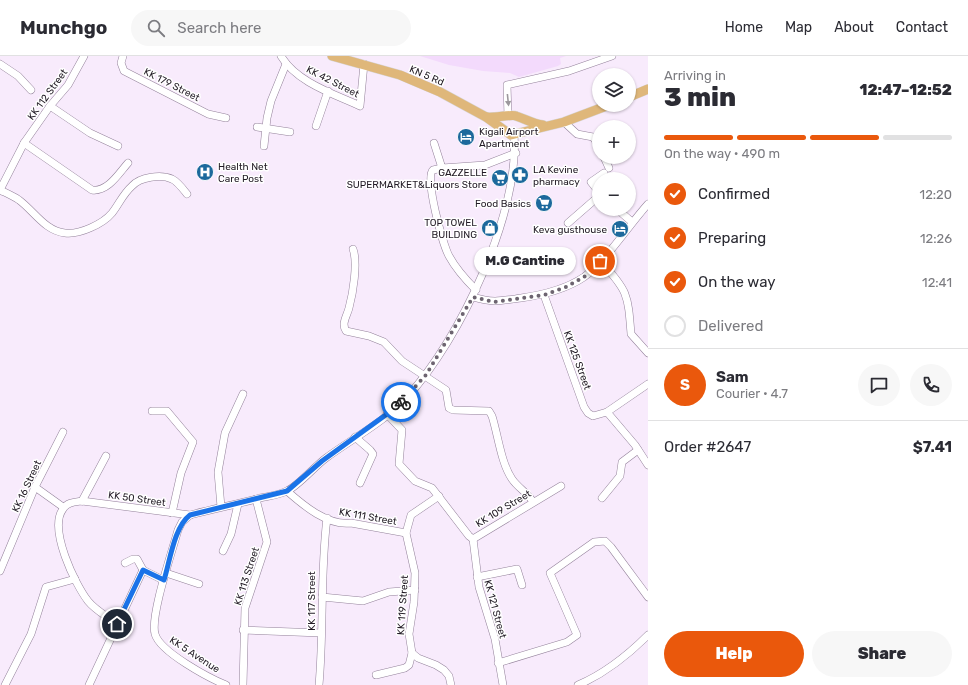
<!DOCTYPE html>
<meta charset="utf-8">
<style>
body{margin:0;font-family:Rubik,sans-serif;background:#f7f7f7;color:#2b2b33;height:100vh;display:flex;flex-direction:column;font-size:15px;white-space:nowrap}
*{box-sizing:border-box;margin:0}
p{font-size:13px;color:#7c7c81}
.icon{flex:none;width:22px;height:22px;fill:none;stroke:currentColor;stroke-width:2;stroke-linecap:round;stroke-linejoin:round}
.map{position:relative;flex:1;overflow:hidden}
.panel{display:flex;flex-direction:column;background:#fff;width:320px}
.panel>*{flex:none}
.fabs{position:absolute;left:592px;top:12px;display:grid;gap:8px}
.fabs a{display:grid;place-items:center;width:44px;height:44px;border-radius:50%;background:#fff;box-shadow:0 1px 3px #0004;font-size:20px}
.pin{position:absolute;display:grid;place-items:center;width:34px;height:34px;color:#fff;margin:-17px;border:2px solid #fff;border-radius:50%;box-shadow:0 1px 4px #0007}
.courier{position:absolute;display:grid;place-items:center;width:40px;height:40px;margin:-20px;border:3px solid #1a73e8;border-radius:50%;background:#fff;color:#222;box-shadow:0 1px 5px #0007}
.bubble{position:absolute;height:28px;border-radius:14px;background:#fff;box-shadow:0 1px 3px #0004;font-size:13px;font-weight:800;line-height:28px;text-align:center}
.summary em{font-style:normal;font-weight:800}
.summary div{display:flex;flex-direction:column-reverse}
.summary{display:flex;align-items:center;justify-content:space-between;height:68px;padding:0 16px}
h1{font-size:26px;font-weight:800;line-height:30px}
.bar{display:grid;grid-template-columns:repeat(4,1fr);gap:6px 4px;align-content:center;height:48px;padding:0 16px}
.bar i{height:5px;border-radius:3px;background:#e1e1e2}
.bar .active{background:#ea580c}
.bar p{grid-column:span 4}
.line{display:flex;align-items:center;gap:10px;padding:0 16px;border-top:1px solid #e1e1e2}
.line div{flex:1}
.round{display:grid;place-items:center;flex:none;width:42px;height:42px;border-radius:21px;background:#f7f7f7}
ol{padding:0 16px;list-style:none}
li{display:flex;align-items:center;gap:12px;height:44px}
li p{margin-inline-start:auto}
li .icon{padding:4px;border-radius:50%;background:#ea580c;color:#fff;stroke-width:4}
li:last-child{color:#7c7c81}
li i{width:22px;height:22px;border:2px solid #e1e1e2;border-radius:50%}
.button{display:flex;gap:8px;margin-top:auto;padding:8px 16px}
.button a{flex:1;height:46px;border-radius:24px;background:#ea580c;color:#fff;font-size:16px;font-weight:800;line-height:46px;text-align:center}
.button a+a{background:#f7f7f7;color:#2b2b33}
header{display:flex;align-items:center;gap:24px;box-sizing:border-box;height:56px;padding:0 20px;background:#fff;border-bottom:1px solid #e1e1e2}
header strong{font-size:19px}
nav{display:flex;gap:22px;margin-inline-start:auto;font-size:14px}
.search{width:280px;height:36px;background:#f7f7f7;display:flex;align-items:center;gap:10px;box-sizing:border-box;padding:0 14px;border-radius:22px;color:#7c7c81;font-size:15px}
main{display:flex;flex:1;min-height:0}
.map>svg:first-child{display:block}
</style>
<header>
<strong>Munchgo</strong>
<div class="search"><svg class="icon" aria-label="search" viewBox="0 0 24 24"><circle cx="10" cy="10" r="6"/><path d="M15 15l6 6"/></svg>Search here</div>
<nav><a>Home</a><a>Map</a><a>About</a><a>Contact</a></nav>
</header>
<main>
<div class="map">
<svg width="648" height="629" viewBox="0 0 648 629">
<rect width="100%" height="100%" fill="#f8ebfc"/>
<!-- built -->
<path fill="#f3dafc" d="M420,0H566L560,2L561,8L558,10L519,21L510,17L483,15L449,9Z"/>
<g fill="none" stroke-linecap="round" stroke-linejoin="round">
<!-- minor casing -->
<g stroke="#94829b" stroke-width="8">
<g id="minor">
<path d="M123,0L121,7L124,15L208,58L226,62"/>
<path d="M281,0C296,26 334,38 360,50L364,8"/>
<path d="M0,8L18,20L31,34"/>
<path d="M50,50L90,77L118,90"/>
<path d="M508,60L507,29L569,15L612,0"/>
<path d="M564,66L577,78L593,81L599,90"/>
<path d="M316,70L328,35"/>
<path d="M257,71L290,76"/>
<path d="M24,87L92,134C108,136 119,117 128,107"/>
<path d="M434,87L442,112L485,109L516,97"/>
<path d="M264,90L267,62L271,45L286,8"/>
<path d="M604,101L609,112"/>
<path d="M442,112L433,114C424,121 443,189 449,200C456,213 466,224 476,234"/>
<path d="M0,134C6,137 13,140 19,144C34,155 45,175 65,177C79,179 103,168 112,157C119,148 123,138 132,130C140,121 161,118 172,123C178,126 183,133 187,138"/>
<path d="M0,134L24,87L50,50L68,29L84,0"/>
<path d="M599,136L591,126L604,117"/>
<path d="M617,153L632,166"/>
<path d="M568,167L599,140"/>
<path d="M353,193C358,207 353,237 349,252C347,260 341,267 346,275L369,280L384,286L402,305L446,334L449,352L453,354L489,355L492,360C498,379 501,407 512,423C518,432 527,436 533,446"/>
<path d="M600,205C628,234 628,239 631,278L648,297"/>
<path d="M544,239L584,351L588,357L593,360L607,356L635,389L648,409"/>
<path d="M473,241C493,247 500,245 521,242C542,239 565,234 584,221C606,205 629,169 648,148"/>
<path d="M152,355H167L193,386L181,417L172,457"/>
<path d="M607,356L648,328"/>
<path d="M387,358L402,374L399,408L415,425L432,432L469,480L473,483L561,430"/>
<path d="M355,381L370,394L373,398L360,427"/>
<path d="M35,431L63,451"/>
<path d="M287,435C304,450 328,470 351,467L406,477"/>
<path d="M439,440L411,459L406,477L415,517L414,546L409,578L412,597L418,602L436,609L444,614L449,620L451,629"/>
<path d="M602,442L620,420L622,406L638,394"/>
<path d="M82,445L106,400"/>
<path d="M221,451L218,416L225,377L243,338"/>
<path d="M473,483L479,531L495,583L503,629"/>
<path d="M223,495L231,478L238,448"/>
<path d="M125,507L133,503H137L143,514L163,524"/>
<path d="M0,515L35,431L63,376"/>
<path d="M166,517L199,528"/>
<path d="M477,521L517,513L522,529"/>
<path d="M322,541L363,545L389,536L415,534"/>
<path d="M117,568C108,561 95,554 88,545C75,528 48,473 63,453C67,446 75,446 82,445L190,459"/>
<path d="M243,574L321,577"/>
<path d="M498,607L567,586L577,579L550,517L594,486L605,485L611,491L648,541"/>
<path d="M376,619L405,612L409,609L412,597"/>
<path d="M5,629L31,578L46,531L75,523"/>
<path d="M89,629L143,514"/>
<path d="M226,629C209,622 160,596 155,578C150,560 172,496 178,474L182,466L190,459C213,453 237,448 260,442C269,440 279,439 287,435C298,430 315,410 326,402C353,382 386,365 408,340C460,283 520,157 514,79"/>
<path d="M243,629L245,552L267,486L256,443"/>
<path d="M319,629C324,573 320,518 327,462"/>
<path d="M578,629C606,617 627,600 648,579"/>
</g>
</g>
<!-- major casing -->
<g stroke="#d7d6d8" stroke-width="10">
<g id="major">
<path d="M332,0L400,19L440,36L486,61L511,79L564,66L609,49"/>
<path d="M629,41L648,33"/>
<path d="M487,61C495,62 512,58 516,60C526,63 532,68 543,69"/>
</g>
</g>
<!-- minor -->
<use href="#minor" stroke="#fff" stroke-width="7"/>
<!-- major -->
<use href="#major" stroke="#dfb77a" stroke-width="9"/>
</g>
<!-- one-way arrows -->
<defs><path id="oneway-solid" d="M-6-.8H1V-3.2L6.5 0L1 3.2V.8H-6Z"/></defs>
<use fill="#9c989d" href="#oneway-solid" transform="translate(508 44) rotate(84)"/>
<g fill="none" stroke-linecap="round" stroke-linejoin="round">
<!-- done -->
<path stroke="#6d6470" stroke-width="4" stroke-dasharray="0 7.2" d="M401,346L426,319L473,241L494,246L544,239L566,231L584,221L600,205"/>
<!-- route -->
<path stroke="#1a73e8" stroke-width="5" d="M117,568L143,514L164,524C170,505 174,471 190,459L287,435L322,405L387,358L401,346"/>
</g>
<!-- icons -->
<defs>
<g id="hotel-disc" transform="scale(0.9)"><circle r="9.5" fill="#1c699c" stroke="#fff"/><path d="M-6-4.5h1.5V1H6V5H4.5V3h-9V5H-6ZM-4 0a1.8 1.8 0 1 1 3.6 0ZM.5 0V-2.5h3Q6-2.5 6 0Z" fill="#fff"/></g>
<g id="hospital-disc" transform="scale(0.9)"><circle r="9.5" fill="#1c699c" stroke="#fff"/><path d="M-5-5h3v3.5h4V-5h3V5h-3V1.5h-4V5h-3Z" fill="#fff"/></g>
<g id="pharmacy-disc" transform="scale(0.9)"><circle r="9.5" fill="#1c699c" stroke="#fff"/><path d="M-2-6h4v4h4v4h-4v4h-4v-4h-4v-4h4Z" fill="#fff"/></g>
<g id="supermarket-disc" transform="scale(0.9)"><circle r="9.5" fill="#1c699c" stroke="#fff"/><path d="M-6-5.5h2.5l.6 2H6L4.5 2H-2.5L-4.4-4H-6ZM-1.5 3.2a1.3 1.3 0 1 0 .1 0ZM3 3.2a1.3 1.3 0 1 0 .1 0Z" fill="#fff"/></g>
<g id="shop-disc" transform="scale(0.9)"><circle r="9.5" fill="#1c699c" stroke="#fff"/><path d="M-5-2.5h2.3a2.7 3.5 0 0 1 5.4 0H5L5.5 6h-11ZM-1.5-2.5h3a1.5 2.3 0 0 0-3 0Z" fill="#fff"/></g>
</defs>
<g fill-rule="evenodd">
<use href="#hotel-disc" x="466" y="81"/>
<use href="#hospital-disc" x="205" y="116"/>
<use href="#pharmacy-disc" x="520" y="119"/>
<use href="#supermarket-disc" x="500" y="122"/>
<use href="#supermarket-disc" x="544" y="147"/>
<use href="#shop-disc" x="490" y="172"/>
<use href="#hotel-disc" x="620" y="173"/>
</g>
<g text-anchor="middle" stroke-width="3" stroke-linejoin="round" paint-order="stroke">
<!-- street labels -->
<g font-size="10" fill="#221b25" stroke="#fff">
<text transform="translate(427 19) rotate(23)" y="4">KN 5 Rd</text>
<text transform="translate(333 25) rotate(27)" y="4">KK 42 Street</text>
<text transform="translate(172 28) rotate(27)" y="4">KK 179 Street</text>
<text transform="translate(47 38) rotate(-54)" y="4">KK 112 Street</text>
<text transform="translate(578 304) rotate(70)" y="4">KK 125 Street</text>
<text transform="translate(26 430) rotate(-65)" y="4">KK 16 Street</text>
<text transform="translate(137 442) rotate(8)" y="4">KK 50 Street</text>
<text transform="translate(503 452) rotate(-31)" y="4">KK 109 Street</text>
<text transform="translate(368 460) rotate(10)" y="4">KK 111 Street</text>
<text transform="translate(246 520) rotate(-72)" y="4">KK 113 Street</text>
<text transform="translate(311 545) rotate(-90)" y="4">KK 117 Street</text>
<text transform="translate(402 549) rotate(-86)" y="4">KK 119 Street</text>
<text transform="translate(496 553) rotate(75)" y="4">KK 121 Street</text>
<text transform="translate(195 598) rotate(33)" y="4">KK 5 Avenue</text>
</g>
<!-- poi labels -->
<g font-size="10" fill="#221b25" stroke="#fff" text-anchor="end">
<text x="479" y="79" text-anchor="start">Kigali Airport<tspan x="479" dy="12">Apartment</tspan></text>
<text x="218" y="114" text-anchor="start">Health Net<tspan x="218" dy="12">Care Post</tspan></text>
<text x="533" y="117" text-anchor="start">LA Kevine<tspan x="533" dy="12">pharmacy</tspan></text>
<text x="487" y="120">GAZZELLE<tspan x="487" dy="12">SUPERMARKET&amp;Liquors Store</tspan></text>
<text x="531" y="151">Food Basics</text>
<text x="477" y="170">TOP TOWEL<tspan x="477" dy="12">BUILDING</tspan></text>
<text x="607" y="177">Keva gusthouse</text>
</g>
</g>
</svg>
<div class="fabs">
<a><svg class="icon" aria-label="layers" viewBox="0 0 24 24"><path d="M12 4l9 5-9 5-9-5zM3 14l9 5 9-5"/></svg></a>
<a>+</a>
<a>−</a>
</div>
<div class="pin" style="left:600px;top:205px;background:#ea580c"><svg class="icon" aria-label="bag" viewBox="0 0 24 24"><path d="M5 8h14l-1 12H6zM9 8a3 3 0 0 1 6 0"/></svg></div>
<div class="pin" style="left:117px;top:568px;background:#1f2937"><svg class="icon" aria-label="home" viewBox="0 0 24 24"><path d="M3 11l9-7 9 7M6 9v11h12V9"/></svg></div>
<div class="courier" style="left:401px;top:346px"><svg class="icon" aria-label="bike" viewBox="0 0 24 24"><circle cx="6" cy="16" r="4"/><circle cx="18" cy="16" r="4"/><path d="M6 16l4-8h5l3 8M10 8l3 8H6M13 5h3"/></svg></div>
<div class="bubble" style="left:474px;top:191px;width:102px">M.G Cantine</div>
</div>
<section class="panel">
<div class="summary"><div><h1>3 min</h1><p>Arriving in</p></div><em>12:47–12:52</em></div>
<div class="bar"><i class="active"></i><i class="active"></i><i class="active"></i><i></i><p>On the way · 490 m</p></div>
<ol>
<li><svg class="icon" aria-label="check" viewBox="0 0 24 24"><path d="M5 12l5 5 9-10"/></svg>Confirmed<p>12:20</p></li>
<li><svg class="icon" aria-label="check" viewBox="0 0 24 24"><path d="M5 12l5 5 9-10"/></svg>Preparing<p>12:26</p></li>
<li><svg class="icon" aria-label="check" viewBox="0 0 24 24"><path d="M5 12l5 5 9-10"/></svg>On the way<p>12:41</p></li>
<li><i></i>Delivered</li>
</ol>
<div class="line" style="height:72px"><b class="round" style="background:#ea580c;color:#fff">S</b><div><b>Sam</b><p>Courier · 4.7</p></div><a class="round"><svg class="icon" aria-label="chat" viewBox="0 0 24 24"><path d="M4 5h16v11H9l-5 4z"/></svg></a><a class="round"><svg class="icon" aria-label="phone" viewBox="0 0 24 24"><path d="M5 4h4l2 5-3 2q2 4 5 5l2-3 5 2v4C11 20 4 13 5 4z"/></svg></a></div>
<div class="line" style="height:52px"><div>Order #2647</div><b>$7.41</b></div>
<div class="button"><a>Help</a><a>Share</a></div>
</section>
</main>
